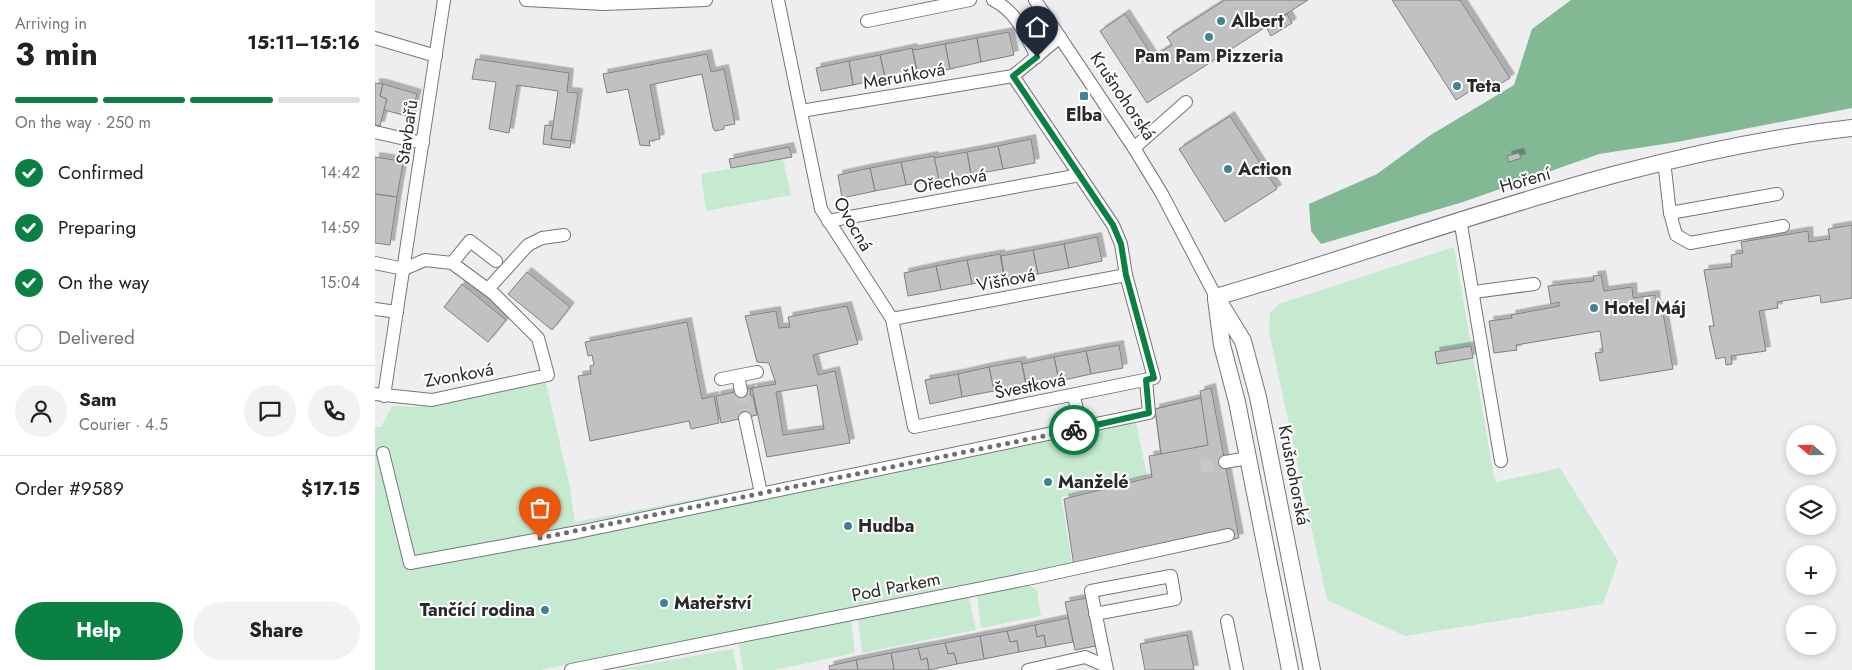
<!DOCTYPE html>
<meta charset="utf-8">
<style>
body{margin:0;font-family:Jost,sans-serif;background:#f2f2f2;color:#222;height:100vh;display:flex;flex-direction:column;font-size:19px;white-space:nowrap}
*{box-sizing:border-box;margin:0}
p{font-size:16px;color:#767676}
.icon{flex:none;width:28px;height:28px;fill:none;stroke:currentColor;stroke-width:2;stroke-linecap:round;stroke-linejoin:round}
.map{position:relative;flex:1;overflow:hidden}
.side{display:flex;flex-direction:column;background:#fff;width:375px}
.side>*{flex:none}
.needle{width:32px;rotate:290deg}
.buttons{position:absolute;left:1411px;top:425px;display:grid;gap:10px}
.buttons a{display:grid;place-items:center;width:50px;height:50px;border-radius:50%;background:#fff;box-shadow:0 2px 8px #0003;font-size:25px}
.pin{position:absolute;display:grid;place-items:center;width:42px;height:42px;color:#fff;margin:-51px -21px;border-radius:50% 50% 50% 0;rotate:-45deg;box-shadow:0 0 5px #0007}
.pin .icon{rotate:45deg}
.courier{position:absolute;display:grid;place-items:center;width:50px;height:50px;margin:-25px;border:4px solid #0b8043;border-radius:50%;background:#fff;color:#222;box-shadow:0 1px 6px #0007}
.summary em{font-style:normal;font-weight:700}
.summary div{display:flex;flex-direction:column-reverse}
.summary{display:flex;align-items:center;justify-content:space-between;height:85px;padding:0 15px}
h1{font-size:32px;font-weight:700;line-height:38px}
.bar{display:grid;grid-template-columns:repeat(4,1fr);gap:8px 5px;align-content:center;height:60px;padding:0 15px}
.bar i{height:6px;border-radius:4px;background:#e0e0e0}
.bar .selected{background:#0b8043}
.bar p{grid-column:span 4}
.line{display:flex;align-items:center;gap:12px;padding:0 15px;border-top:1px solid #e0e0e0}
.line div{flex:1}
.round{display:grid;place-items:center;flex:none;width:52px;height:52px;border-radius:26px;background:#f2f2f2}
ol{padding:0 15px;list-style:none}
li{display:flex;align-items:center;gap:15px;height:55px}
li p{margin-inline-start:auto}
li .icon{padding:5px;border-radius:50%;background:#0b8043;color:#fff;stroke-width:4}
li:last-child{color:#767676}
li i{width:28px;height:28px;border:2px solid #e0e0e0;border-radius:50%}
.action{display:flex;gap:10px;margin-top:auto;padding:10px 15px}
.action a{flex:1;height:58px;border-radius:30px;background:#0b8043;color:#fff;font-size:20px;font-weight:700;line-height:58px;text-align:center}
.action a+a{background:#f2f2f2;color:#222}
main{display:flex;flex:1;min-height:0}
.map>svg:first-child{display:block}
</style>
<main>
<section class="side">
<div class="summary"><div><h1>3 min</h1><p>Arriving in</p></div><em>15:11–15:16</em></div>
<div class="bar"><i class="selected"></i><i class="selected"></i><i class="selected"></i><i></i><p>On the way · 250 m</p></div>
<ol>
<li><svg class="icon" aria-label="check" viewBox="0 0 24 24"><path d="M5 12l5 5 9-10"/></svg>Confirmed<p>14:42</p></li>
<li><svg class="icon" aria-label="check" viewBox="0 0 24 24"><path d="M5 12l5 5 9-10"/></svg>Preparing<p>14:59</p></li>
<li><svg class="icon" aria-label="check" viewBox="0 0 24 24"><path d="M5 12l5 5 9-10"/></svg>On the way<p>15:04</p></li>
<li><i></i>Delivered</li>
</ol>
<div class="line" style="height:90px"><a class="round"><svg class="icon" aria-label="person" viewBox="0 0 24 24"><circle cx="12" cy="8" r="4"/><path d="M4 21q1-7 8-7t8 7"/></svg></a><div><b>Sam</b><p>Courier · 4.5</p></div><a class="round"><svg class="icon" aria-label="chat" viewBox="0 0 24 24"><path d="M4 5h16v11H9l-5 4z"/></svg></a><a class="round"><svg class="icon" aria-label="phone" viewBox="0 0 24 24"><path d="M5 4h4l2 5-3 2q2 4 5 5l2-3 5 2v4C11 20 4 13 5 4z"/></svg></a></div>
<div class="line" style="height:65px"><div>Order #9589</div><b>$17.15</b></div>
<div class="action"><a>Help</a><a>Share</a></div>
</section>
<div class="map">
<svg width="1477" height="670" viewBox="0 0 1477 670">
<defs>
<filter id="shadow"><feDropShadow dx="4.5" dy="-4.5" stdDeviation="0" flood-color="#0004"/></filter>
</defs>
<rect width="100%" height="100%" fill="#eeeef1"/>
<!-- green -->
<g fill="#c6ead0">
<path d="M408,159L416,195L331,211L326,174Z"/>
<path d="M1079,247L1119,477L1122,482L1185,468L1243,561L1228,604L1030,636L952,600L894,331L895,312L906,303Z"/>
<path d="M171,383L194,483L200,522L675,431L758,409L772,476L686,497L697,563L165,670H0V427H6L17,406L42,407Z"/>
<path d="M654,585L662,590L666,616L606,628L602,596Z"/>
<path d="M591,597L594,598L601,630L487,653L483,619Z"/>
<path d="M476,619L480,653L399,670H368L364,644Z"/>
<path d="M358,649L362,670H245V669Z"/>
</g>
<!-- forest -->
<path fill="#82b893" d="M1196,0H1477V108L1302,142L1224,154L1088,202L946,244L936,231L934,204L1002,174L1054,136L1139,85L1157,29Z"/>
<!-- building -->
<g fill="#c1c1c4" stroke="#7f8083" fill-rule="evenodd" filter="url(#shadow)">
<path d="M850,0H933L772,103L725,31L750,14L778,57L797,45L792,37Z"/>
<path d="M1017,0H1085L1135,78L1122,86L1116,78L1081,100Z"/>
<path d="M912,14L917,23L896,36L891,27Z"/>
<path d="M634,32L639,55L606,62L602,38Z"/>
<path d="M602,38L606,62L575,69L570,44Z"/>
<path d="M570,44L575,69L543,75L537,48L539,50Z"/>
<path d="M537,48L542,72L510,78L505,55Z"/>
<path d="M332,54L336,72L349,69L360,124L349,126V129L340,131L338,128L327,74L275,85L285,139L274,141L275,146L265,145L253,89L232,93L228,74Z"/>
<path d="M505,55L510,78L478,85L474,61Z"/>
<path d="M101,59L194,73L192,92L203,93L196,141L176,139L183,91L142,85L134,133L114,129L121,82L97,79Z"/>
<path d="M474,61L478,85L446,91L441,68Z"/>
<path d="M0,83L8,84L5,96L12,99L5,126L0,125Z"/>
<path d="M8,84L42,94L36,117L9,110L12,99L5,96Z"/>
<path d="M855,116L902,189L850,222L804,149Z"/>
<path d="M170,125L178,126L176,139L196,141L195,148L168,144Z"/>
<path d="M656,139L660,163L628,169L623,146Z"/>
<path d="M623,146L628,169L596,175L592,152Z"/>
<path d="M414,147L417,157L356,168L354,159Z"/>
<path d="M592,152L596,175L564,182L559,158Z"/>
<path d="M1144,153L1146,158L1134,162L1132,156Z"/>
<path d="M559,156L564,180L531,185L526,162Z"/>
<path d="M0,157L26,161L28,163L22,197L0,194Z"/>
<path d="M526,162L531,185L500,191L495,168Z"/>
<path d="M495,168L500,191L467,198L463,175Z"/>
<path d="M0,194L22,197L15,245L0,243Z"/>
<path d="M1477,225V298L1446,303L1445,295L1402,302L1403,308L1384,311L1391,351L1356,356L1357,364L1351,365L1350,357L1341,359L1334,326H1339L1329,270L1357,267L1356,255L1368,253L1366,242L1433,231L1434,242L1455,239L1453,229Z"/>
<path d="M722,237L727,261L694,268L689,244Z"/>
<path d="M689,244L694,268L663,274L658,250Z"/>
<path d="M658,250L663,274L630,280L626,256Z"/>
<path d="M625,254L629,277L597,284L592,260Z"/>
<path d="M592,260L597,284L566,290L561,266Z"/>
<path d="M561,266L566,290L533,296L529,273Z"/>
<path d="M152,272L195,307L177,330L133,294Z"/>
<path d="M1226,275L1229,291L1257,287L1258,298L1280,295L1281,307H1287L1298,369L1225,381L1220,353L1228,352L1225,331L1141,345L1142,350L1119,353L1114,321L1137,318L1136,315L1184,306V302L1176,304L1173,286L1219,281L1218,276Z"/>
<path d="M87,284L131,320L113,342L69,307Z"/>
<path d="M472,306L483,344L438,355L443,375L460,371L475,443L392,457L377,388L401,384L394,363L382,362L370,316L401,311L404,328L415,327L413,317ZM442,385L449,429L408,435L401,392Z"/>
<path d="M312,322L327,399L339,396L344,423L316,429L314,421L215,441L203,376L216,374L215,366L219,365L217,355L213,356L210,342Z"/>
<path d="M744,345L748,368L716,374L711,351Z"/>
<path d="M1096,346L1098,358L1062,364L1060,352Z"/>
<path d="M711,351L716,374L684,381L679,357Z"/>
<path d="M679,357L684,381L652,387L647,364Z"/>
<path d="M646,361L651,385L619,391L614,367Z"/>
<path d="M614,367L619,391L587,397L583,374Z"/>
<path d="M583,374L587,397L555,404L550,380Z"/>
<path d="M377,388L375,390L376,396H378L382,415L346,423L341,396Z"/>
<path d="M836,388L864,538L700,573L689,499L777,477L774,456L786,454L780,409L826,398L825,391Z"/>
<path d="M826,398L833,445L786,454L780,409Z"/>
<path d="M712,598L721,646L700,650L690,602Z"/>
<path d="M693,618L698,642L671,647L669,635L662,637L660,625Z"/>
<path d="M660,625L662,637L669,635L671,647L644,652L642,641L635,642L632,631Z"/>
<path d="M632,631L635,642L642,641L644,652L609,659L605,636Z"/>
<path d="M812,635L819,670H770L765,644Z"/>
<path d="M605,636L609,659L582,664L579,653L573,654L570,643Z"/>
<path d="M570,643L573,654L579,653L582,664L554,670L552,658L546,660L543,648Z"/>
<path d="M543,648L546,660L552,658L554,670H519L516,653Z"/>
<path d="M516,653L519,670H483L481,660Z"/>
<path d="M481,660L483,670H455L454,666Z"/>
</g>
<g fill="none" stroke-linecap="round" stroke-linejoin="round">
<!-- minor-tunnel -->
<g stroke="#c7c7c9" stroke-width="12" stroke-dasharray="12 6" stroke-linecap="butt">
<path d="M366,391L370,418"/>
<path d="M826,467L850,462"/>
</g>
<!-- minor casing -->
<g stroke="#757678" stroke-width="14">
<g id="minor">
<path d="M151,0L229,4L331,0"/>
<path d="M403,0L446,209L517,319L539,427L779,378L751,275L746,244L738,225L638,76L685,37"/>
<path d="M618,0C642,12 650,34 662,57"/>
<path d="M660,0L759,148L787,194L841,297"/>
<path d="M492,21L595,0"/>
<path d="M0,38L61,56"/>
<path d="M426,111L638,76"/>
<path d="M0,132L48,143"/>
<path d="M759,148L811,102"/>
<path d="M1289,161L1295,213L1301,235L1315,243L1408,226"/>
<path d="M1295,213L1402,194"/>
<path d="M1085,219L1126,461"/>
<path d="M453,221L705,175"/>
<path d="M0,263L29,269L50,260L77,263L119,294L163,338L173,375L57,400L0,394"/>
<path d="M77,263L95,241L121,261"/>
<path d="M113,289L153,245L167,238L189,235"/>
<path d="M1099,292L1159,284"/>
<path d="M0,309L22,312"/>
<path d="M517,319L751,275"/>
<path d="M363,376L366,391"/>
<path d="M346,379L382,372"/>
<path d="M9,396L69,0"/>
<path d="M699,396L706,428"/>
<path d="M370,418L386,493"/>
<path d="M8,453L35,563L203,532L774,413L771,380"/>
<path d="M850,462L873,458"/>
<path d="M720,614L800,599L796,576L716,591L732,670"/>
<path d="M852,621L862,670"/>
<path d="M196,670L657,578L853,535"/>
<path d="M653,670L710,657L731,666"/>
</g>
</g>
<!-- major casing -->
<g stroke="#757678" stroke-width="18">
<g id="major">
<path d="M841,297C1052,236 1257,152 1477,128"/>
<path d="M841,297L868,341L883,397L937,670"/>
<path d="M841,299L847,345L862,402L915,670"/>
</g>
</g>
<!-- minor -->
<use href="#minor" stroke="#fff" stroke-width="12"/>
<!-- major -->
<use href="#major" stroke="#fff" stroke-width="16"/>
</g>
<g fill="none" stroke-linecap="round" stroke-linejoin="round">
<!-- done -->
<path stroke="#6e6e70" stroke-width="5" stroke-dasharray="0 9" d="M165,538L699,430"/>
<!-- route -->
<path stroke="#0b8043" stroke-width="6" d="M662,57L638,76L738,225L746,244L751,275L779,378L771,380L774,413L699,430"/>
</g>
<!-- markers -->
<g fill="#418395" stroke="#fff" stroke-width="2">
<circle cx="846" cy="21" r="5"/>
<circle cx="834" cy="37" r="5"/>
<circle cx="1082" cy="86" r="5"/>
<rect x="704" y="91" width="10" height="10" rx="2.5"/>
<circle cx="853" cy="169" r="5"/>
<circle cx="1219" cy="308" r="5"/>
<circle cx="673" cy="482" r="5"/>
<circle cx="473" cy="526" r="5"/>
<circle cx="289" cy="603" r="5"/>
<circle cx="170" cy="610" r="5"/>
</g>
<g text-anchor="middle" stroke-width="4" stroke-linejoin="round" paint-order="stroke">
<!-- poi labels -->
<g font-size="18" font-weight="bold" fill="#29292a" stroke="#fff" text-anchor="start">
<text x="856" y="27">Albert</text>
<text x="834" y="62" text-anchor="middle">Pam Pam Pizzeria</text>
<text x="1092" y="92">Teta</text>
<text x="709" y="121" text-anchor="middle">Elba</text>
<text x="863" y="175">Action</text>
<text x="1229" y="314">Hotel Máj</text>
<text x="683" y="488">Manželé</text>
<text x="483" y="532">Hudba</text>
<text x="299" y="609">Mateřství</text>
<text x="160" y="616" text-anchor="end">Tančící rodina</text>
</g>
<!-- street labels -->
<g font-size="18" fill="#29292a" stroke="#fff">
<text transform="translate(529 76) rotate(-10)" y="6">Meruňková</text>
<text transform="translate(748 96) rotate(56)" y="6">Krušnohorská</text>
<text transform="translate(32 132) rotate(-82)" y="6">Stavbařů</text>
<text transform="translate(1150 180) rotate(-16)" y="6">Hoření</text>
<text transform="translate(575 181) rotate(-10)" y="6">Ořechová</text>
<text transform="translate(478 224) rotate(60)" y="6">Ovocná</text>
<text transform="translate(631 280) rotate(-11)" y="6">Višňová</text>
<text transform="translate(84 375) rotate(-10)" y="6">Zvonková</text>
<text transform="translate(655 386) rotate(-11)" y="6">Švestková</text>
<text transform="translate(919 475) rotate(79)" y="6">Krušnohorská</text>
<text transform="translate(521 587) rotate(-11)" y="6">Pod Parkem</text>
</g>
</g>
</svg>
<div class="buttons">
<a><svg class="needle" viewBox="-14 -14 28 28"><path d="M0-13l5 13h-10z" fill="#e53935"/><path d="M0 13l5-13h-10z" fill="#767676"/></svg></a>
<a><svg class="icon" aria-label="layers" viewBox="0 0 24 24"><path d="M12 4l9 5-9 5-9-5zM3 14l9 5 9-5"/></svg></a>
<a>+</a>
<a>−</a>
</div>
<div class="pin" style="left:165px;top:538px;background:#ea580c"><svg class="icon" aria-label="bag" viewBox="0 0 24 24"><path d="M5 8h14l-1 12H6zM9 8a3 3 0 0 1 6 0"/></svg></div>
<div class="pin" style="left:662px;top:57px;background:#1f2937"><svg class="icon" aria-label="home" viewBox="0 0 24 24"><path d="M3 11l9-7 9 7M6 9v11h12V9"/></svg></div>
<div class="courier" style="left:699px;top:430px"><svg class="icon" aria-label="bike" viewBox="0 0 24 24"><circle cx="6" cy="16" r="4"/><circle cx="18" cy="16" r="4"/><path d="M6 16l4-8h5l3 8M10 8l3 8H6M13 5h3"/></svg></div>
</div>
</main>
